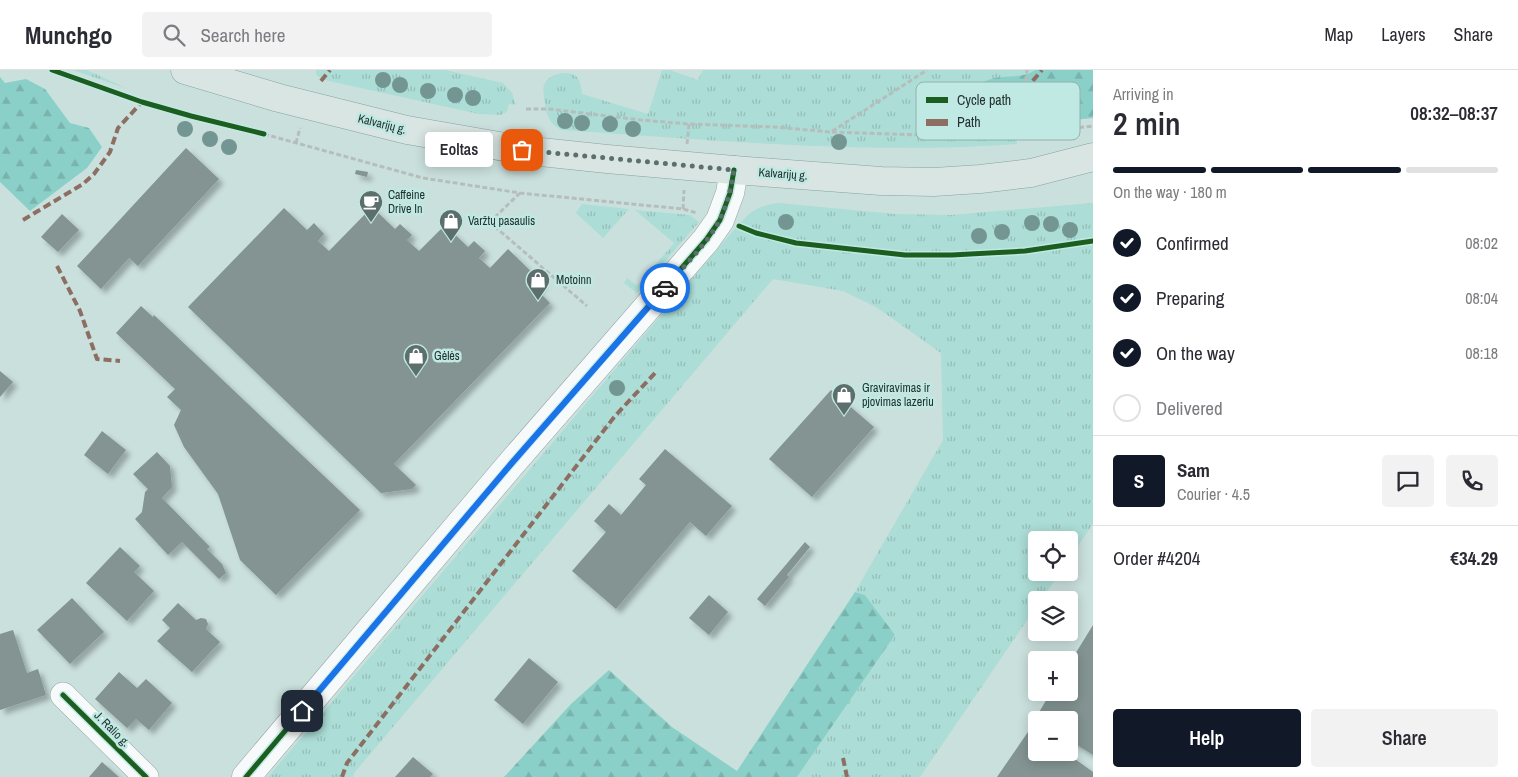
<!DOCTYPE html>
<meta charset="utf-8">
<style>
body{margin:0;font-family:"Archivo Narrow",sans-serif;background:#f2f2f3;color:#2b2b33;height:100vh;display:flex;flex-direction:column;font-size:19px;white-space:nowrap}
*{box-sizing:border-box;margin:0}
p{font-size:16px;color:#7c7c81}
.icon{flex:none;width:28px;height:28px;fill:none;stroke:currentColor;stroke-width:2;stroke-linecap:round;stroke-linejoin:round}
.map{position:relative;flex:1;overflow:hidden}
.drawer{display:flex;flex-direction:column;background:#fff;width:425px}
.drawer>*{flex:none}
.controls{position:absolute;left:1028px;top:461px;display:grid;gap:10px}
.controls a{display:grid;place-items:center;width:50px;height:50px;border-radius:5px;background:#fff;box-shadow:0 2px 12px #0003;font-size:25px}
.pin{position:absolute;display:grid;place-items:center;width:42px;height:42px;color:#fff;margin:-21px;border-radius:10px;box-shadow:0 2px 8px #0006}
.courier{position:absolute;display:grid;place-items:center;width:50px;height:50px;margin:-25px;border:4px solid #1a73e8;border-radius:50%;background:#fff;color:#222;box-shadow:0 1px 6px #0007}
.bubble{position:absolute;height:35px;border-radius:5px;background:#fff;box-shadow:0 2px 12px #0003;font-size:16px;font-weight:600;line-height:35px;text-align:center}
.head em{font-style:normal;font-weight:600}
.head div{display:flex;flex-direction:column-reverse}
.head{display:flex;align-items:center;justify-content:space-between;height:85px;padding:0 20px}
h1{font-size:32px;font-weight:600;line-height:38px}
.bar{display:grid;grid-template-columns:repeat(4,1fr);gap:8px 5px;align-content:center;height:60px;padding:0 20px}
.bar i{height:6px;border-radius:4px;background:#e1e1e2}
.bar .selected{background:#111827}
.bar p{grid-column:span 4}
.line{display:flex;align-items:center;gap:12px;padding:0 20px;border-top:1px solid #e1e1e2}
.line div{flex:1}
.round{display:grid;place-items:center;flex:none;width:52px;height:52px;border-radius:5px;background:#f2f2f3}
ol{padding:0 20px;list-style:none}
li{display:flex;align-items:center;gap:15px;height:55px}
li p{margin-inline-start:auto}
li .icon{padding:5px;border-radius:50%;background:#111827;color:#fff;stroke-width:4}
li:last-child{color:#7c7c81}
li i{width:28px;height:28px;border:2px solid #e1e1e2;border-radius:50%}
.primary-button{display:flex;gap:10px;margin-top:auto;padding:10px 20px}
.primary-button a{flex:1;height:58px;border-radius:5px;background:#111827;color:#fff;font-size:20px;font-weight:600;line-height:58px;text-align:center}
.primary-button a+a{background:#f2f2f3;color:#2b2b33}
header{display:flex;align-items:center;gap:30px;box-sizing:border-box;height:70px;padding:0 25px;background:#fff;border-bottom:1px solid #e1e1e2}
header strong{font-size:24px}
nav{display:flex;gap:28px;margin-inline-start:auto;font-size:18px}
.search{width:350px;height:45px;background:#f2f2f3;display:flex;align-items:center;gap:12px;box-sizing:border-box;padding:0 18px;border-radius:5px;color:#7c7c81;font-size:19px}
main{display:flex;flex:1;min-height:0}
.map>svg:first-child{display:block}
</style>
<header>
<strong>Munchgo</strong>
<div class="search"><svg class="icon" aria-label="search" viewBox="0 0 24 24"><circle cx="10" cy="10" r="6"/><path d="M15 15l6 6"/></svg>Search here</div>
<nav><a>Map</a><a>Layers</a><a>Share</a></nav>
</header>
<main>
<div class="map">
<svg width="1093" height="707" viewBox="0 0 1093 707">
<defs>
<pattern id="grass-tufts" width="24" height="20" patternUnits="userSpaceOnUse" patternTransform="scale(1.25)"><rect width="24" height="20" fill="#acddd6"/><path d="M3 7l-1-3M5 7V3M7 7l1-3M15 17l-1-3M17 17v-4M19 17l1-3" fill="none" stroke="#94beb8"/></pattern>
<pattern id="forest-firs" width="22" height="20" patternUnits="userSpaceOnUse" patternTransform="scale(1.25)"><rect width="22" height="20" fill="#8bd0c8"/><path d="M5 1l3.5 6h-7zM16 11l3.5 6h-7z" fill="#78b3ac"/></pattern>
<filter id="shadow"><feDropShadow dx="4.5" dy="4.5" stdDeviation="2.5" flood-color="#0004"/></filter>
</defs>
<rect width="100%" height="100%" fill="#cae0dd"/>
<!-- grass -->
<g fill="url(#grass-tufts)">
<path d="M73,0H87L128,19L76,1Z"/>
<path d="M316,0H445L503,13L512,23L516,35L509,34L507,41L501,45L479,44L329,11L321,9L316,4Z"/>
<path d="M662,0H670L698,10L703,0H1035C1025,7 1013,6 1001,8C987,9 968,16 960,29C955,37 954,50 951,59L1015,56L1017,74C867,85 713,70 562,60C548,53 546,43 544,28C544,23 542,18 545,13C550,3 568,0 576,6C581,11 581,18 582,24L648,44Z"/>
<path d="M778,133L895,144L951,145L1093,133V454L1069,489V470H1036V502L1060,503L1041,530H1036V537L920,707H797L895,565L865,525L855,522L943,370L941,283L876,237L843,221L773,209L354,703L353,707H268L732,162C749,144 752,137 778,133Z"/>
<path d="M582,134L629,139L603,168L576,143Z"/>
<path d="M635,140L690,145L699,152L637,223L624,213L627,208L637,216L674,173Z"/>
</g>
<!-- forest -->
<g fill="url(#forest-firs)">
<path d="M1035,0H1093V48L1015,56L951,59C950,49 952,43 957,34C967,18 984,9 1002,7C1014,6 1025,7 1035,0Z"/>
<path d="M0,7L5,13L26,9L45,19L70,53L89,58L102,77L87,98L30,141L0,112Z"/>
<path d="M855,522L865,525L895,565L797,707H504L571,634L609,600L672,657L737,701Z"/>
</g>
<!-- building -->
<g fill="#839492" filter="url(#shadow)">
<path d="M186,78L219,109L138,196L129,188L101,219L77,196Z"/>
<path d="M356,100L368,102L367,107L355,104Z"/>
<path d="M372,137L395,159L400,154L412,165L407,170L419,181L445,155L468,177L474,171L485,181L479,188L490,198L508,179L543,213L536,219L550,233L394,394L416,415L412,419L381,423L188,237L284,138L307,160L314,153L324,164L318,171L329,181Z"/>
<path d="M62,144L79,160L58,182L41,167Z"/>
<path d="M141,236L153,247L154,245L360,440L276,525L240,490L218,424L184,377L174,355L181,340L167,327L175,319L116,263Z"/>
<path d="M0,301L13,312L0,327Z"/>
<path d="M831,320L874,357L812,427L769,389Z"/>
<path d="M102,361L126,380L108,404L84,385Z"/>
<path d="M665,379L732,436L706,466L690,452L616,539L572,501L606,462L594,451L609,434L621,445L646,415L639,409Z"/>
<path d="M157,382L170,396L172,417L162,428L210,477L207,479L222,494L226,503L219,509L182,472L168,485L135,449L142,442L145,422L148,419L133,404Z"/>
<path d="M805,472L810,477L787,505L789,507L765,536L757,529Z"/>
<path d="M120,477L140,496L134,502L154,521L127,551L86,513Z"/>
<path d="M709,525L728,542L709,565L689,548Z"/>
<path d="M72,528L104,562L70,594L37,560Z"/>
<path d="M178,533L196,550L201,548L206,549L208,554L206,559L220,572L192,602L157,571L170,558L162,550Z"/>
<path d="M1093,555V685L1069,670V650H1036L1035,649L1051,622H1069V594Z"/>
<path d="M13,560L27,603L38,599L46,625L0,640V564Z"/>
<path d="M529,588L558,612L523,654L494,630Z"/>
<path d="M119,602L137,618L146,609L172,633L149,660L136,649L127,658L95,629Z"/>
<path d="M1030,659L1036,663V682H1065L1093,702V707H997Z"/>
<path d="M413,687L433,704L430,707H395Z"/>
<path d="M102,692L119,707H89Z"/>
</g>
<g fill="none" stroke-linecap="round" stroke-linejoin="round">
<!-- minor casing -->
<g stroke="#94a6a3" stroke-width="26">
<path id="minor" d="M63,625L146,707"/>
</g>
<!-- tertiary casing -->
<g stroke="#94a6a3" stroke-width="29">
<path id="tertiary" d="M246,707L511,394L706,170L720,150L730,123L734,100"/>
</g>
<!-- primary casing -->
<g stroke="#89a29f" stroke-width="29">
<path id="primary" d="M185,0L279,28L407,60L522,80L607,89L734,100L881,111L934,112L980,109L1031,103L1093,87"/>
</g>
<!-- path -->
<g stroke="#b6bebd" stroke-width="3" stroke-dasharray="5 2.5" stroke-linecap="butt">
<path d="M526,39H549L641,50L689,54L774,57L831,62L927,0"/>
<path d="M832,62L950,66L1027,63L1093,56"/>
<path d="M1019,63L1027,0"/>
<path d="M264,64L423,108L520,123L683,139L697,143"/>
<path d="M296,73L300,58"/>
<path d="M687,74L689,54"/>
<path d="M520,123L495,147L493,155L587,236"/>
<path d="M683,139L684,120"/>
</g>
<!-- minor -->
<use href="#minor" stroke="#f7fafa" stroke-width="25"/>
<!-- tertiary -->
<use href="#tertiary" stroke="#f7fafa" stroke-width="28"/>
<!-- primary -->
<use href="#primary" stroke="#d8e5e3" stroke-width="28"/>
<!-- quiet -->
<g stroke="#8d6e63" stroke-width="4" stroke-dasharray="8 4" stroke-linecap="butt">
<path d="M321,11L330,0"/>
<path d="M1025,20L1042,0"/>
<path d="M23,150L83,114L94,104L110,82L118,58L142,32"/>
<path d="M57,196L80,241L97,289L120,291"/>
<path d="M843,688L847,707"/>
<path d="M342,707L347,693L615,346L655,303"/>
</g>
<!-- cycleway casing -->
<g stroke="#c1e9e3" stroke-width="8">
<g id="cycleway">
<path d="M52,0L142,32L191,46L264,64"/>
<path d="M739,156L756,163L796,173L905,185H952L1025,181L1093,171"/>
<path d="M63,625L146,707"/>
<path d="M246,707L511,394L706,170L720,150L730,123L734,100"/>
</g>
</g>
<!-- cycleway -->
<use href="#cycleway" stroke="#1b5e20" stroke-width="5"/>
</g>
<!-- trees -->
<g fill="#739692">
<circle cx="383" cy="10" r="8"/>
<circle cx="400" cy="15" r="8"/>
<circle cx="428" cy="21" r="8"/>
<circle cx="455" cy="25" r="8"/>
<circle cx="473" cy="28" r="8"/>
<circle cx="565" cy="51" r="8"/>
<circle cx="582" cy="53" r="8"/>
<circle cx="610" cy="54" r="8"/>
<circle cx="185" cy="59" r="8"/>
<circle cx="633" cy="59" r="8"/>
<circle cx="210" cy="69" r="8"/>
<circle cx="839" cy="72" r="8"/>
<circle cx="229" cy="77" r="8"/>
<circle cx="786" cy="152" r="8"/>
<circle cx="1032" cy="153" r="8"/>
<circle cx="1051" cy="154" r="8"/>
<circle cx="1070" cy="160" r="8"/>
<circle cx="1002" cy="162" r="8"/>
<circle cx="979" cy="166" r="8"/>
<circle cx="617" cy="318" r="8"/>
</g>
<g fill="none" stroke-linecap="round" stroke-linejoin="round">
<!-- done -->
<path stroke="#5d6f6d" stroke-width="5" stroke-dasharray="0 9" d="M522,80L734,100C731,117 728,133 720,149C710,171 681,199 665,218"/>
<!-- route -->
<path stroke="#1a73e8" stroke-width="6" d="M302,641L511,394L665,218"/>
</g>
<!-- icons -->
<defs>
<g id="cafe-pin" transform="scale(1.25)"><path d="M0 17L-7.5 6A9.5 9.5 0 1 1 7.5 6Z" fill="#5d6f6d" stroke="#c1e9e3"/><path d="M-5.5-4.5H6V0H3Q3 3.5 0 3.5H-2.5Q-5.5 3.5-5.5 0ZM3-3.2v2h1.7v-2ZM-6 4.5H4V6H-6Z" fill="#fff"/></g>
<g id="shop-pin" transform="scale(1.25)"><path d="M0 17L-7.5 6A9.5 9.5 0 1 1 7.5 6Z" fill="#5d6f6d" stroke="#c1e9e3"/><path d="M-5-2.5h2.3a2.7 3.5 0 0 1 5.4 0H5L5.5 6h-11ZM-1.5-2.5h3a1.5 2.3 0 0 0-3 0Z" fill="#fff"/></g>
</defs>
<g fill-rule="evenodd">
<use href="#cafe-pin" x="371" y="132"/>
<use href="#shop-pin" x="451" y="151"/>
<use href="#shop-pin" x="538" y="210"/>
<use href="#shop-pin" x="416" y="286"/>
<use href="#shop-pin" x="844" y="325"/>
</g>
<g text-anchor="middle" stroke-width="5" stroke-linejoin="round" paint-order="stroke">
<!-- street labels -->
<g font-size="12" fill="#223230" stroke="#c1e9e3">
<text transform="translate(382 54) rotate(14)" y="4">Kalvarijų g.</text>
<text transform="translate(783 104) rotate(4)" y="4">Kalvarijų g.</text>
<text transform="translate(112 659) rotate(45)" y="4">J. Ralio g.</text>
</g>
<!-- poi labels -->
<g font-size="12" fill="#223230" stroke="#c1e9e3" text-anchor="start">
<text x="388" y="129">Caffeine<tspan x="388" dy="14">Drive In</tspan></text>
<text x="468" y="155">Varžtų pasaulis</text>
<text x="556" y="214">Motoinn</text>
<text x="434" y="290">Gėlės</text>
<text x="862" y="322">Graviravimas ir<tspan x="862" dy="14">pjovimas lazeriu</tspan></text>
</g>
</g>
<!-- legend -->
<rect x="916" y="12" width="164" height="58" rx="8" fill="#c1e9e3" stroke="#91b2ad" stroke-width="1"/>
<rect x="926" y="27" width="22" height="6" fill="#1b5e20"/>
<rect x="926" y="49" width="22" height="7" fill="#8d6e63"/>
<g font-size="14" fill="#223230">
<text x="957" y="35">Cycle path</text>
<text x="957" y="57">Path</text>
</g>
</svg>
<div class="controls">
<a><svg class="icon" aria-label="locate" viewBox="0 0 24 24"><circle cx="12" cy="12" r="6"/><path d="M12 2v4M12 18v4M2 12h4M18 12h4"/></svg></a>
<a><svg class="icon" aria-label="layers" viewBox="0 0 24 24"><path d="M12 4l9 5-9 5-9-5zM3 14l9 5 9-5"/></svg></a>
<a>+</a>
<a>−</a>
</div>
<div class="pin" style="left:522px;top:80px;background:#ea580c"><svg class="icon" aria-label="bag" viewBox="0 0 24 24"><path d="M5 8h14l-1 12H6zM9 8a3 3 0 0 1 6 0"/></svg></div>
<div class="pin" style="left:302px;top:641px;background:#1f2937"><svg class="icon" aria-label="home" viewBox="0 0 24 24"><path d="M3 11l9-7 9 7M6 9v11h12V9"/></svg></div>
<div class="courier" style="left:665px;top:218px"><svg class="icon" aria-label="car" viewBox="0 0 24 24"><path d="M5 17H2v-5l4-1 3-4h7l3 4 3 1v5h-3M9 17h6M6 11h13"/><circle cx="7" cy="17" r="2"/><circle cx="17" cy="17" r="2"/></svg></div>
<div class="bubble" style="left:425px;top:62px;width:68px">Eoltas</div>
</div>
<section class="drawer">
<div class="head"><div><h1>2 min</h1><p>Arriving in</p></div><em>08:32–08:37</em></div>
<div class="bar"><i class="selected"></i><i class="selected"></i><i class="selected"></i><i></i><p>On the way · 180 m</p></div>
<ol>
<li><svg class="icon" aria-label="check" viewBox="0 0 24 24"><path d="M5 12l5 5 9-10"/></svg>Confirmed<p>08:02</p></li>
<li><svg class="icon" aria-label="check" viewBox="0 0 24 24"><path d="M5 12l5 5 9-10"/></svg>Preparing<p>08:04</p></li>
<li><svg class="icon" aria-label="check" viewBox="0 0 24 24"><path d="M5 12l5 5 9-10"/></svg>On the way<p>08:18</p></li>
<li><i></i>Delivered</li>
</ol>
<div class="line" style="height:90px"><b class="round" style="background:#111827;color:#fff">S</b><div><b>Sam</b><p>Courier · 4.5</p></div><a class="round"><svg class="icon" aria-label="chat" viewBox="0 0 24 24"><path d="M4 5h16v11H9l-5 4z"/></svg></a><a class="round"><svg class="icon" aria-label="phone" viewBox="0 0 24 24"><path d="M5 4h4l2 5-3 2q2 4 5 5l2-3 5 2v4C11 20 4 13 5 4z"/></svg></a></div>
<div class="line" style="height:65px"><div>Order #4204</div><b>€34.29</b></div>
<div class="primary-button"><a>Help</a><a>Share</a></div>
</section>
</main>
